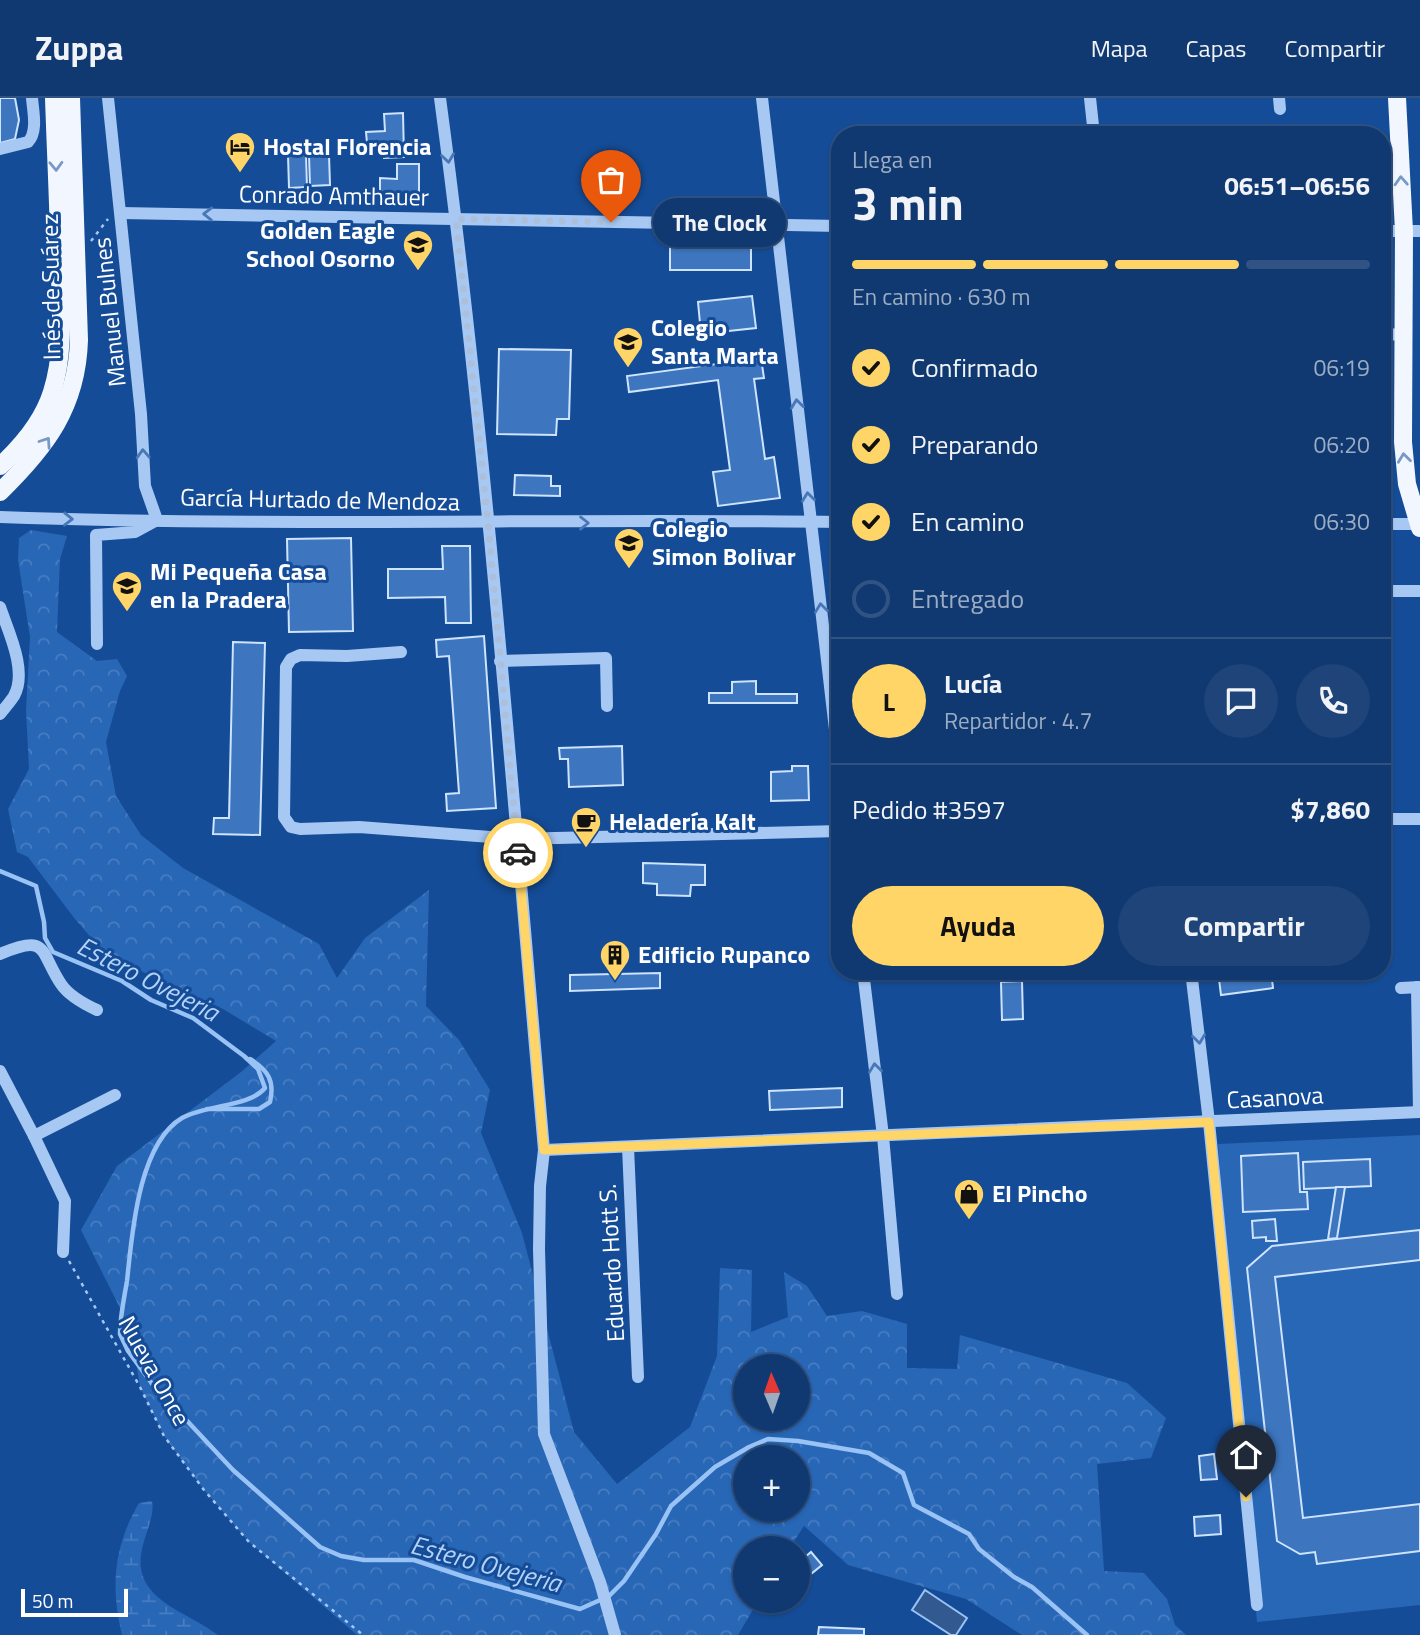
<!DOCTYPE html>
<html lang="es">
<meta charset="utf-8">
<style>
body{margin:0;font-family:"Titillium Web",sans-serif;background:#1e4479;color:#f1f3f6;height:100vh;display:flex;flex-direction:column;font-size:26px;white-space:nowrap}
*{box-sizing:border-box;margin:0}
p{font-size:23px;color:#9cacc3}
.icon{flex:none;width:38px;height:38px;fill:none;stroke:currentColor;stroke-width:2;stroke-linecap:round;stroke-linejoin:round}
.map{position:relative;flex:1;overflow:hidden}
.drawer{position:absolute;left:831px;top:28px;width:560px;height:854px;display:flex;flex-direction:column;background:#103971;border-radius:28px;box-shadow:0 2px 5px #0004,0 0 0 2px #305384}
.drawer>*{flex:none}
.needle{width:46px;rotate:358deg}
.controls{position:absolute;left:733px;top:1256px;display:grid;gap:14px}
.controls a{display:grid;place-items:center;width:77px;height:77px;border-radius:50%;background:#103971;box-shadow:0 2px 5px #0004,0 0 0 2px #305384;font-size:35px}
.scale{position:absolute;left:21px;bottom:18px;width:107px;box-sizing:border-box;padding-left:7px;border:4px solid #fff;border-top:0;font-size:19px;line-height:24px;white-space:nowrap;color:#fff;-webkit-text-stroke:5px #154c97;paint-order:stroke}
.pin{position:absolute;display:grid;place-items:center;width:60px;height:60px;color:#fff;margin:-72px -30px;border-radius:50% 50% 50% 0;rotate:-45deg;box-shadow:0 0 7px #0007}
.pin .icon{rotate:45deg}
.courier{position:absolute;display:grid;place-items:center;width:70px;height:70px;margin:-35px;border:5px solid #ffd568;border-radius:50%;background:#fff;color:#222;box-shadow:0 2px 9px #0007}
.bubble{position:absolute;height:49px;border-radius:24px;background:#103971;box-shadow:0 2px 5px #0004,0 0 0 2px #305384;font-size:23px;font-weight:700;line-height:49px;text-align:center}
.summary em{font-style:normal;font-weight:700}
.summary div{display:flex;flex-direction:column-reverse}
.summary{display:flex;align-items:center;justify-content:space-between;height:119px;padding:0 21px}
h1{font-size:46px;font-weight:700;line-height:52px}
.bar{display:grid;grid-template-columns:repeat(4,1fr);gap:10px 7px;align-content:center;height:84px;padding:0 21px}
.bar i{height:9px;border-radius:5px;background:#305384}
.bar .active{background:#ffd568}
.bar p{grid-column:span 4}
.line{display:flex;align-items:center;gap:18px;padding:0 21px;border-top:2px solid #305384}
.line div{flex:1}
.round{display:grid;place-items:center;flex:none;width:74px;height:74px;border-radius:37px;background:#1e4479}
ol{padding:0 21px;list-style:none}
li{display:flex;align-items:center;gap:21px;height:77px}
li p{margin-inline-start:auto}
li .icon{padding:7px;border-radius:50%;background:#ffd568;color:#111;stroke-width:4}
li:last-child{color:#9cacc3}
li i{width:38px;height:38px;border:4px solid #305384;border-radius:50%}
.primary-button{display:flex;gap:14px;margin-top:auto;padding:14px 21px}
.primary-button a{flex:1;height:80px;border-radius:42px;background:#ffd568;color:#111;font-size:28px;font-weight:700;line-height:80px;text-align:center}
.primary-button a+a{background:#1e4479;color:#f1f3f6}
header{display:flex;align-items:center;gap:42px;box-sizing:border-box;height:98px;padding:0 35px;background:#103971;border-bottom:2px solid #305384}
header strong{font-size:33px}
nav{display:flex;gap:38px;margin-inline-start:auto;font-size:24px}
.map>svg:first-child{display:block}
</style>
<header>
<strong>Zuppa</strong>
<nav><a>Mapa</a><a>Capas</a><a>Compartir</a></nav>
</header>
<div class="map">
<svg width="1420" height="1537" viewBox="0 0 1420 1537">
<defs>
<pattern id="forest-crowns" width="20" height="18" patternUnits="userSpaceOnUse" patternTransform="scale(1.75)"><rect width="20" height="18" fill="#2866b6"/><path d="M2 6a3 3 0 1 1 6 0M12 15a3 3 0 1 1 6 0" fill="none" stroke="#487dc1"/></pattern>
<pattern id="wetland-marsh" width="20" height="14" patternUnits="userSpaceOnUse" patternTransform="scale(1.75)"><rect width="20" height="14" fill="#2866b6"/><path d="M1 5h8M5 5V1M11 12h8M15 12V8" fill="none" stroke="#487dc1"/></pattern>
</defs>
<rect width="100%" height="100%" fill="#154c97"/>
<!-- forest -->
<path fill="url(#forest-crowns)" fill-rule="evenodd" d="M31,432L67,438L60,461L57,534L97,563L117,561L127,578L120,593L106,644L116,698L141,737L183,770L319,846L337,880L365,840L429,792L426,908L459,942L490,992L481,1035L522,1135L574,1334L617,1386L690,1329L717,1258L720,1170L752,1172L751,1234L788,1219L784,1174L807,1188L827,1218L862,1213L907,1226V1270L957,1271L960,1237L1127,1285L1166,1320L1151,1360L1097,1366L1104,1473L1144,1475L1167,1501L1175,1527L1186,1537H1022L966,1501L848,1467L804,1428L789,1451H746V1503H758L738,1537H357L249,1444L204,1392L164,1338L140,1289L131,1232L81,1132L117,1068L241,974L276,943L223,911L106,857L75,821L28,759L17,754L8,711L29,671L26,612L30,539L18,462L19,440ZM746,1269H798V1321H746ZM746,1360H798V1412H746Z"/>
<!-- wetland -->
<path fill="url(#wetland-marsh)" d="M152,1403C155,1418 145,1436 142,1451C131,1502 186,1512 218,1537H122C110,1488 114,1448 139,1405Z"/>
<!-- pitch -->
<path fill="#2866b6" d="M1420,1037V1507L1257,1524L1218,1046Z"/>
<!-- water -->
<path fill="#325a91" stroke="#99c2f5" stroke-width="2" d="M925,1492L967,1520L956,1537H951L912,1512Z"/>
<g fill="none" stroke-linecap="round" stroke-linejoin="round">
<!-- stream -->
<g stroke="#99c2f5" stroke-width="4.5">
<path d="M0,773L36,788L44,824L45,840L53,854L122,883L151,902L193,920L244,958L258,971L265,990C249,1009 208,1006 182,1020C138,1046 132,1137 127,1183C124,1201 120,1218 120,1236L128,1253L153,1287L176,1311L233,1372L320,1449L341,1458L364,1462H414L465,1479L580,1511L609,1498L624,1483L656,1436L671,1408L715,1369L749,1349L768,1341L798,1343L869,1355L903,1375L914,1407L969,1436L979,1451L1014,1479L1032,1489L1087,1537"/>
<path d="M207,1011H259L270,1004C275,983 268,972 250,961"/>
</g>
</g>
<!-- building -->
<g fill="#3d76bf" stroke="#cee3fd" stroke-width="2">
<path d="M0,0H15L19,22L15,41L0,45Z"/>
<path d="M403,15L404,59L384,60L383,44L367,45L366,34L385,33L384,16Z"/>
<path d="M288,57H306L307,89L289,90Z"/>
<path d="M309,57H329L330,87L310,88Z"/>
<path d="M397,66H419V98H380V80L397,81Z"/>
<rect x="670" y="145" width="81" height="27"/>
<path d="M752,198L756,230L701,236L698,204Z"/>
<path d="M499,251L571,252L569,321H557L556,337L497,336Z"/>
<path d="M761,260L764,280L754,281L765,361L774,359L780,400L718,408L713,374L730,372L718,282L629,294L627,278Z"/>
<path d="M515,377L551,378V388H560V398L514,397Z"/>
<path d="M351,440L353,533L289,534L287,441Z"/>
<path d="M442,448H470L471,525H446L445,499L388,500V471H443Z"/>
<path d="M484,538L496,710L447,713L446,696L459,695L449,558L437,559L436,542Z"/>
<path d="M233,544L265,545L260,737L213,736L214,720H229Z"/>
<path d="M756,583V596H797V605H709V595H732V584Z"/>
<path d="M622,648L623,687L569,689L568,661H560L559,650Z"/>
<path d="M792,668H808L809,702L771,703V674L792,673Z"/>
<path d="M643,765L705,767V787H691L690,798L657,797V786L643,785Z"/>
<path d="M1218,873H1271L1273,890L1221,897Z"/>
<path d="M660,875V890L570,893V877Z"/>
<path d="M1022,883L1023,921L1002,922L1001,884Z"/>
<path d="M842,990V1009L770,1012L769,993Z"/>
<path d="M1298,1055L1300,1094H1307L1308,1111L1243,1114L1241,1058Z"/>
<path d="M1370,1061L1371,1088L1304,1091L1303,1064Z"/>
<path d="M1336,1089H1345L1337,1140L1328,1141Z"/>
<path d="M1275,1121L1277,1143H1266V1139L1253,1140L1252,1123Z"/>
<path d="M1420,1132V1162L1275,1179L1303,1420L1420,1406V1453L1317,1466L1315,1454L1300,1456L1277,1443L1247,1170L1272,1148Z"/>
<path d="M1214,1356L1217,1381L1201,1382L1199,1358Z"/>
<path d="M1220,1417L1221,1436L1195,1438L1194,1419Z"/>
<path d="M811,1454L822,1467L806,1480L798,1469V1465Z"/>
<path d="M819,1529L864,1531V1537H818Z"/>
</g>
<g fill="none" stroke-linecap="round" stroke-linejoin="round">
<!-- path -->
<g stroke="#a7c8f2" stroke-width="2.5" stroke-dasharray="3.5 5" stroke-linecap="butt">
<path d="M91,143L108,121"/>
<path d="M69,1163L140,1289L164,1338L204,1392L249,1444L363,1537"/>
</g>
<!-- minor -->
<g stroke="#a7c8f2" stroke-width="12">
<path d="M108,0L141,316L145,388L157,422"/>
<path d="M440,0C487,349 513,701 544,1052L540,1088L539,1151L544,1336L600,1484L615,1537"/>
<path d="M762,0L840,675"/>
<path d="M1090,0L1094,37"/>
<path d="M1279,0L1280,11"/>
<path d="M0,51L28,44C38,34 33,13 32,0"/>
<path d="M121,115L840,128"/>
<path d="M1382,133H1420"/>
<path d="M1382,237L1403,236"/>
<path d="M0,419C280,429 560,420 840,424"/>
<path d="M1382,426H1420"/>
<path d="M1390,493H1420"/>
<path d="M0,509C8,533 28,573 14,598C10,604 5,610 0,616"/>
<path d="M97,546L96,437L135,434L157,422"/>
<path d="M401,554L347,558L300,557L291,561L286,569L284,719L291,729L300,731L359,729L516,741L840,733"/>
<path d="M500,563L606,560L607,608"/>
<path d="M1382,721H1420"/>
<path d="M0,856C49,835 39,853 61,886C69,898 84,906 97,912"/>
<path d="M863,873L883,1038L897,1196"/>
<path d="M1191,873L1209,1024L1257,1507"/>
<path d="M1417,889L1419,1014"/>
<path d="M1401,890L1420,889"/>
<path d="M0,973L34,1038L65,1103L63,1154"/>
<path d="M34,1038L115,997"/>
<path d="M628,1049L638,1279"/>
<path d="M544,1052L1420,1014"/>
</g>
<!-- major -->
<g stroke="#f2f7ff" stroke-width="18">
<path d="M1397,0L1404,133L1403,344L1407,386L1420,430"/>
<path d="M0,368C22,348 43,323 52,294C64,256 61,216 60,177C59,118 56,59 54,0"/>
<path d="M0,394C46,349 77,309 79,242L71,0"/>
</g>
</g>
<!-- one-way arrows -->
<defs><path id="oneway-chevron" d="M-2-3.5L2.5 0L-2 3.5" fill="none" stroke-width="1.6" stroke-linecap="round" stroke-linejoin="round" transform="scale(1.75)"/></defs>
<g stroke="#4877b7">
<use href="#oneway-chevron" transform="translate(448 60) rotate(82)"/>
<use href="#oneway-chevron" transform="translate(208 116) rotate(-179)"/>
<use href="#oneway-chevron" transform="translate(797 306) rotate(-97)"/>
<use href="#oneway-chevron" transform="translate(143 356) rotate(-93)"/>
<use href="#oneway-chevron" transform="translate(808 399) rotate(-97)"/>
<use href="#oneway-chevron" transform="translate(68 421) rotate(1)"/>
<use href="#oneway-chevron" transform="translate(584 425)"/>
<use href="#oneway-chevron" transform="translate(821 510) rotate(-97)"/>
<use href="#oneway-chevron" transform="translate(1199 941) rotate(83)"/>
<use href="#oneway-chevron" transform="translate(875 970) rotate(-97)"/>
</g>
<g stroke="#7899c6">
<use href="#oneway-chevron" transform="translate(56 68) rotate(88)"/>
<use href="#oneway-chevron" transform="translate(1401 83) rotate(-93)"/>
<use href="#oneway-chevron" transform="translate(46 344) rotate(-56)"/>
<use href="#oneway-chevron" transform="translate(1404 360) rotate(-97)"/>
</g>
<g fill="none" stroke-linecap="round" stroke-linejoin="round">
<!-- done -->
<path stroke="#adc0db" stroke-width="7" stroke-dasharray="0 12.6" d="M518,755L488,425L456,121L611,124"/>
<!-- route -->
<path stroke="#ffd568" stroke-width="9" d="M518,755L544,1052L1209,1024L1246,1399"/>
</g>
<!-- icons -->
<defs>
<g id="hotel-pin" transform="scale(1.575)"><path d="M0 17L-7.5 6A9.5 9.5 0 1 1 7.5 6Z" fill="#ffd568" stroke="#154c97"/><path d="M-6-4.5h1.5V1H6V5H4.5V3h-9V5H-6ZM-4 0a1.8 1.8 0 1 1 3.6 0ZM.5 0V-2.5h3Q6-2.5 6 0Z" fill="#111"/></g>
<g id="school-pin" transform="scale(1.575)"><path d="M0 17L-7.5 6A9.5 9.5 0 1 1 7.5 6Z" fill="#ffd568" stroke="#154c97"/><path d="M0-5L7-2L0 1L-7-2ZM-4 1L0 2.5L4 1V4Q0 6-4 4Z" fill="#111"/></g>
<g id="cafe-pin" transform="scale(1.575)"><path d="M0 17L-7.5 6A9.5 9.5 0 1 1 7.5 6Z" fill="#ffd568" stroke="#154c97"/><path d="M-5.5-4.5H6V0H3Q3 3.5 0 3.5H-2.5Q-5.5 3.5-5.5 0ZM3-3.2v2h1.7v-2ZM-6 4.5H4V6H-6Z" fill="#111"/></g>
<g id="building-pin" transform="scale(1.575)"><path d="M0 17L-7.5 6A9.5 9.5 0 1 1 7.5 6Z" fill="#ffd568" stroke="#154c97"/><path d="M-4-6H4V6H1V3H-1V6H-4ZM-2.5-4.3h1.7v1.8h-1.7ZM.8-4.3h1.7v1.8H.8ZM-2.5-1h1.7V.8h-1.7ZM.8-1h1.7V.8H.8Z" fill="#111"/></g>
<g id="shop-pin" transform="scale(1.575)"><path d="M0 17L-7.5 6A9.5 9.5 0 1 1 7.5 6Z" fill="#ffd568" stroke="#154c97"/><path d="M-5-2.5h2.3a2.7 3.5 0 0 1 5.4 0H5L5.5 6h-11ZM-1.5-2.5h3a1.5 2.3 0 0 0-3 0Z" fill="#111"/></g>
</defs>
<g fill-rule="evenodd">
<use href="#hotel-pin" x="240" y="49"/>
<use href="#school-pin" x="418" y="147"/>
<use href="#school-pin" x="628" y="244"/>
<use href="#school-pin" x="629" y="445"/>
<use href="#school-pin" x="127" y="488"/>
<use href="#cafe-pin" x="586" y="724"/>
<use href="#building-pin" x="615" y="857"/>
<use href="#shop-pin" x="969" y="1096"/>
</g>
<g text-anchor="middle" stroke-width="6" stroke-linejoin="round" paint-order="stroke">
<!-- poi labels -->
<g font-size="24" font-weight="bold" fill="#fff" stroke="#154c97" text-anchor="start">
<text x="263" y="57">Hostal Florencia</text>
<text x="395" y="141" text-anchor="end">Golden Eagle<tspan x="395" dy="28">School Osorno</tspan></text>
<text x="651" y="238">Colegio<tspan x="651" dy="28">Santa Marta</tspan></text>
<text x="652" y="439">Colegio<tspan x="652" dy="28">Simon Bolivar</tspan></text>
<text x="150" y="482">Mi Pequeña Casa<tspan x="150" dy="28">en la Pradera</tspan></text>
<text x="609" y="732">Heladería Kalt</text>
<text x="638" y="865">Edificio Rupanco</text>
<text x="992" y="1104">El Pincho</text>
</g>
<!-- street labels -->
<g font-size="24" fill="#fff" stroke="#154c97">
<text transform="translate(334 98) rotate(1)" y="8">Conrado Amthauer</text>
<text transform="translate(51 189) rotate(-91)" y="8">Inés de Suárez</text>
<text transform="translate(110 214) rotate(-96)" y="8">Manuel Bulnes</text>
<text transform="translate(320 402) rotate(1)" y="8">García Hurtado de Mendoza</text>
<text transform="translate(1275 1000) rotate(-3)" y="8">Casanova</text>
<text transform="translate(612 1165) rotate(-93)" y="8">Eduardo Hott S.</text>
<text transform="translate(154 1273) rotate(61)" y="8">Nueva Once</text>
</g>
<!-- water labels -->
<g font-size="26" font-style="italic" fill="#b3d2f9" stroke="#154c97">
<text transform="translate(148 881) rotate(27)" y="9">Estero Ovejeria</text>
<text transform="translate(486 1466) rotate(15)" y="9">Estero Ovejeria</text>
</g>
</g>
</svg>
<div class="controls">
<a><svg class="needle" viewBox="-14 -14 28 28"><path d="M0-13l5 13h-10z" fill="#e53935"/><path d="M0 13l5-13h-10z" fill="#9cacc3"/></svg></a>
<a>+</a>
<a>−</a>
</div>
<div class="scale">50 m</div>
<div class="pin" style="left:611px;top:124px;background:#ea580c"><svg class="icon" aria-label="bag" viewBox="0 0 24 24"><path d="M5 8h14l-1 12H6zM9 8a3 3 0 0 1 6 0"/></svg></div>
<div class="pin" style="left:1246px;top:1399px;background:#1f2937"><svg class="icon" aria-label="home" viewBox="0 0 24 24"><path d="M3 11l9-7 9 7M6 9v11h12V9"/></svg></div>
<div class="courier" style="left:518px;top:755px"><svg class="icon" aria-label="car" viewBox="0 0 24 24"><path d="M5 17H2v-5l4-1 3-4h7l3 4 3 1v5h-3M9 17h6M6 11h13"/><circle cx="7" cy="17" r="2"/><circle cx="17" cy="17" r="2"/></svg></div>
<div class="bubble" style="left:653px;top:100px;width:133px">The Clock</div>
<section class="drawer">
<div class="summary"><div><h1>3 min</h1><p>Llega en</p></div><em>06:51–06:56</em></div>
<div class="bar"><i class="active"></i><i class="active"></i><i class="active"></i><i></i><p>En camino · 630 m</p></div>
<ol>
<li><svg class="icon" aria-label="check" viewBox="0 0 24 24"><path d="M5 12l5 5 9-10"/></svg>Confirmado<p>06:19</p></li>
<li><svg class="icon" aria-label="check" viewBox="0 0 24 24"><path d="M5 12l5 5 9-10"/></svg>Preparando<p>06:20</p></li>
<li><svg class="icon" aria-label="check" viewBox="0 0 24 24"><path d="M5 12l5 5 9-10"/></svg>En camino<p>06:30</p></li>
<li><i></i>Entregado</li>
</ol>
<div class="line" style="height:126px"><b class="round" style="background:#ffd568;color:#111">L</b><div><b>Lucía</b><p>Repartidor · 4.7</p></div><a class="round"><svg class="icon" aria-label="chat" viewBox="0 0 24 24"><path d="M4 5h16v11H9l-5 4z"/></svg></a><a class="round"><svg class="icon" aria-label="phone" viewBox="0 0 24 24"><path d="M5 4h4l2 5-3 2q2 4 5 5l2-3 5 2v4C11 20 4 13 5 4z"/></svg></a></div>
<div class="line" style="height:91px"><div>Pedido #3597</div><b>$7,860</b></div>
<div class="primary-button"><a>Ayuda</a><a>Compartir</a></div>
</section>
</div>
